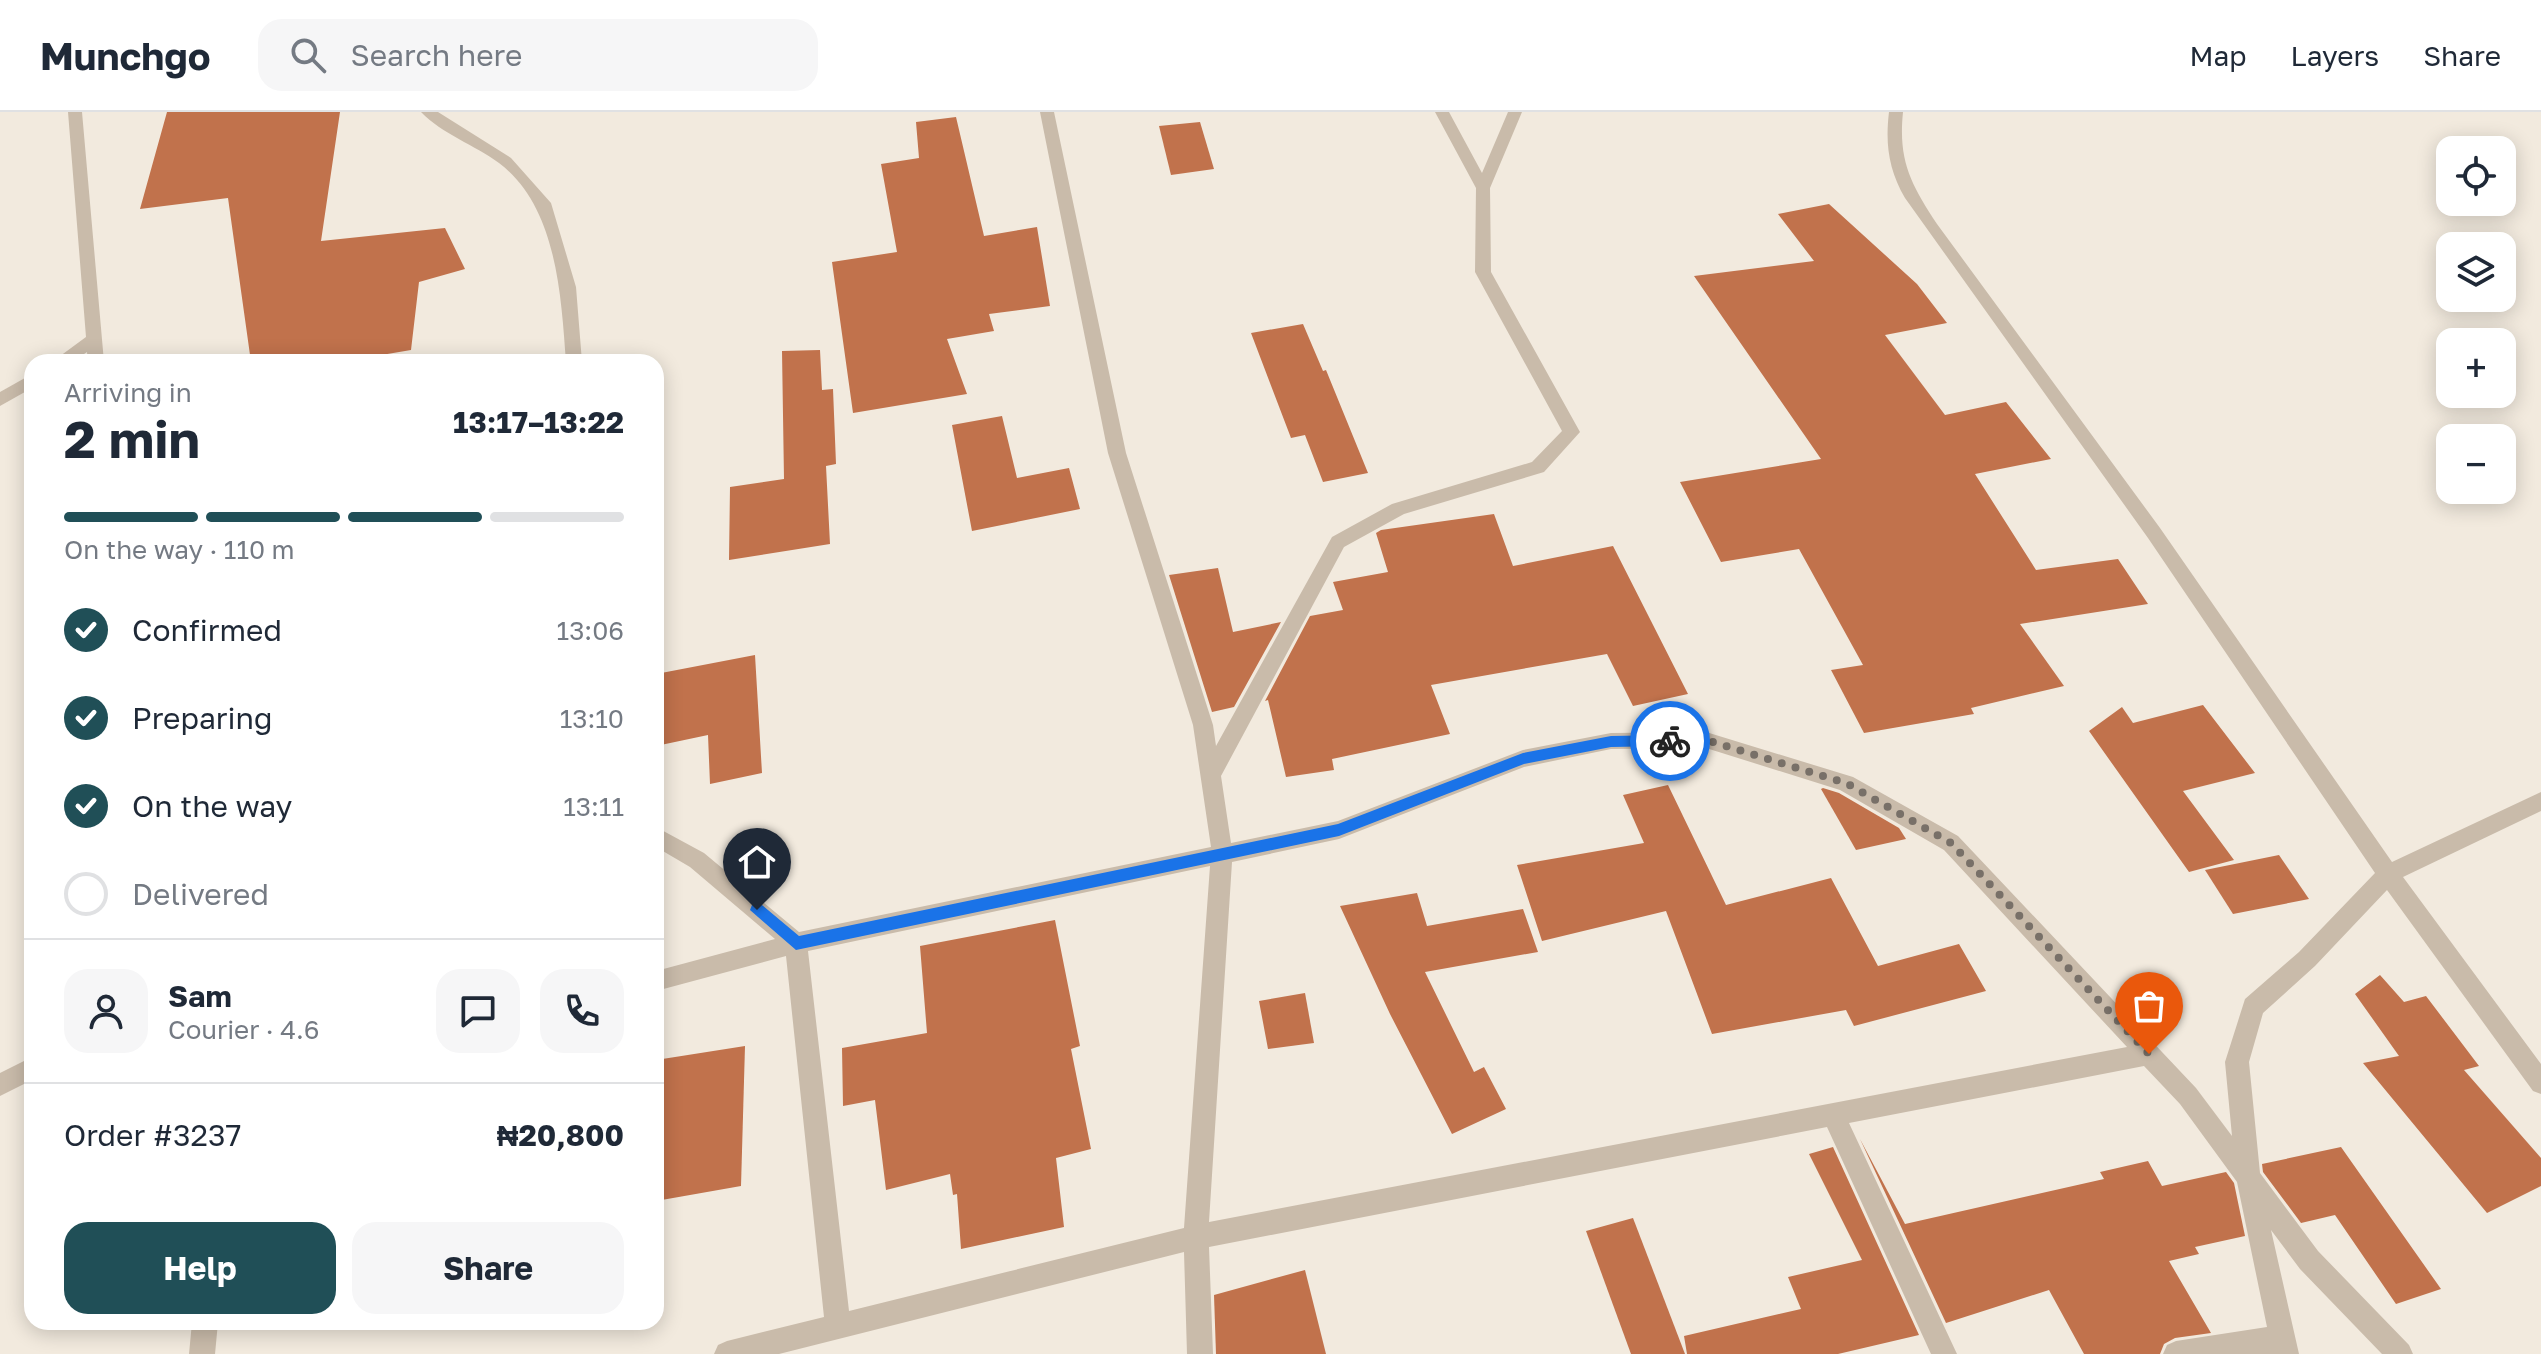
<!DOCTYPE html>
<meta charset="utf-8">
<style>
body{margin:0;font-family:"Golos Text",sans-serif;background:#f6f6f7;color:#1f2937;height:100vh;display:flex;flex-direction:column;font-size:30px;white-space:nowrap}
*{box-sizing:border-box;margin:0}
p{font-size:26px;color:#747a83}
.icon{flex:none;width:44px;height:44px;fill:none;stroke:currentColor;stroke-width:2;stroke-linecap:round;stroke-linejoin:round}
.map{position:relative;flex:1;overflow:hidden}
.side{position:absolute;left:24px;top:242px;width:640px;height:976px;display:flex;flex-direction:column;background:#fff;border-radius:24px;box-shadow:0 4px 20px #0003}
.side>*{flex:none}
.buttons{position:absolute;left:2436px;top:24px;display:grid;gap:16px}
.buttons a{display:grid;place-items:center;width:80px;height:80px;border-radius:16px;background:#fff;box-shadow:0 4px 20px #0003;font-size:40px}
.pin{position:absolute;display:grid;place-items:center;width:68px;height:68px;color:#fff;margin:-82px -34px;border-radius:50% 50% 50% 0;rotate:-45deg;box-shadow:0 0 8px #0007}
.pin .icon{rotate:45deg}
.courier{position:absolute;display:grid;place-items:center;width:80px;height:80px;margin:-40px;border:6px solid #1a73e8;border-radius:50%;background:#fff;color:#222;box-shadow:0 2px 10px #0007}
.overview em{font-style:normal;font-weight:700}
.overview div{display:flex;flex-direction:column-reverse}
.overview{display:flex;align-items:center;justify-content:space-between;height:136px;padding:0 40px}
h1{font-size:52px;font-weight:700;line-height:60px}
.bar{display:grid;grid-template-columns:repeat(4,1fr);gap:12px 8px;align-content:center;height:96px;padding:0 40px}
.bar i{height:10px;border-radius:6px;background:#e0e1e3}
.bar .current{background:#204f57}
.bar p{grid-column:span 4}
.line{display:flex;align-items:center;gap:20px;padding:0 40px;border-top:2px solid #e0e1e3}
.line div{flex:1}
.round{display:grid;place-items:center;flex:none;width:84px;height:84px;border-radius:24px;background:#f6f6f7}
ol{padding:0 40px;list-style:none}
li{display:flex;align-items:center;gap:24px;height:88px}
li p{margin-inline-start:auto}
li .icon{padding:8px;border-radius:50%;background:#204f57;color:#fff;stroke-width:4}
li:last-child{color:#747a83}
li i{width:44px;height:44px;border:4px solid #e0e1e3;border-radius:50%}
.button{display:flex;gap:16px;margin-top:auto;padding:16px 40px}
.button a{flex:1;height:92px;border-radius:24px;background:#204f57;color:#fff;font-size:32px;font-weight:700;line-height:92px;text-align:center}
.button a+a{background:#f6f6f7;color:#1f2937}
header{display:flex;align-items:center;gap:48px;box-sizing:border-box;height:112px;padding:0 40px;background:#fff;border-bottom:2px solid #e0e1e3}
header strong{font-size:38px}
nav{display:flex;gap:44px;margin-inline-start:auto;font-size:28px}
.search{width:560px;height:72px;background:#f6f6f7;display:flex;align-items:center;gap:20px;box-sizing:border-box;padding:0 28px;border-radius:24px;color:#747a83;font-size:30px}
.map>svg:first-child{display:block}
</style>
<header>
<strong>Munchgo</strong>
<div class="search"><svg class="icon" aria-label="search" viewBox="0 0 24 24"><circle cx="10" cy="10" r="6"/><path d="M15 15l6 6"/></svg>Search here</div>
<nav><a>Map</a><a>Layers</a><a>Share</a></nav>
</header>
<div class="map">
<svg width="2541" height="1242" viewBox="0 0 2541 1242">
<rect width="100%" height="100%" fill="#f2eade"/>
<!-- building -->
<g fill="#c1724c">
<path d="M167,0H340L321,129L445,116L465,157L419,170L411,238L340,250H251L228,86L140,97Z"/>
<path d="M956,5L984,124L1037,115L1050,194L989,202L994,219L947,227L967,282L853,301L832,150L897,140L881,52L919,46L916,10Z"/>
<path d="M1200,10L1214,57L1171,63L1159,14Z"/>
<path d="M1829,92L1917,172L1947,211L1885,223L1945,303L2006,290L2051,347L1975,362L2036,458L2118,447L2148,492L2020,512L2064,574L1971,596L1974,602L1864,621L1831,558L1863,553L1799,437L1721,450L1680,370L1821,347L1694,164L1814,149L1778,102Z"/>
<path d="M1303,212L1323,259L1326,258L1368,361L1323,370L1305,323L1291,326L1251,221Z"/>
<path d="M820,238L822,278L833,277L836,352L826,354L830,432L729,448L730,375L784,367L782,239Z"/>
<path d="M1002,304L1017,366L1069,356L1080,397L972,419L952,313Z"/>
<path d="M1494,402L1513,454L1613,434L1688,582L1633,594L1607,542L1431,573L1450,622L1332,647L1334,658L1286,665L1268,588L1265,589L1310,504L1343,498L1333,470L1388,460L1376,421L1381,418Z"/>
<path d="M1218,456L1233,520L1281,510L1234,595L1212,600L1169,463Z"/>
<path d="M755,543L762,661L710,672L708,623L656,634V562Z"/>
<path d="M2203,593L2255,661L2183,679L2234,748L2189,760L2089,619L2122,595L2133,611Z"/>
<path d="M1668,673L1726,793L1831,766L1878,854L1959,832L1986,879L1854,914L1846,898L1712,922L1666,799L1542,829L1517,753L1644,731L1623,683Z"/>
<path d="M1823,676L1839,681L1899,716L1906,727L1856,738L1821,677Z"/>
<path d="M2279,743L2309,787L2233,802L2205,758Z"/>
<path d="M1417,781L1427,814L1523,797L1538,840L1425,860L1474,960L1484,955L1506,997L1452,1022L1390,902L1340,794Z"/>
<path d="M1055,808L1080,934L1071,937L1091,1037L1056,1046L1064,1115L961,1137L957,1082L953,1083L950,1062L886,1078L875,988L843,994L842,936L927,921L920,834Z"/>
<path d="M2380,863L2404,890L2426,884L2479,954L2464,958L2541,1046V1074L2487,1101L2363,951L2399,944L2355,882Z"/>
<path d="M1305,881L1314,931L1268,937L1259,889Z"/>
<path d="M745,934L741,1074L656,1089V948Z"/>
<path d="M1860,1027L1905,1112L2104,1067L2100,1060L2148,1049L2162,1074L2226,1060L2234,1071L2245,1124L2195,1135L2199,1142L2169,1149L2211,1221L2175,1226L2164,1232L2160,1242H2084L2049,1178L1946,1211Z"/>
<path d="M1833,1035L1919,1223L1838,1242H1687L1684,1224L1801,1197L1788,1165L1862,1148L1809,1042Z"/>
<path d="M2341,1035L2441,1177L2396,1192L2335,1103L2301,1111L2263,1060L2262,1052Z"/>
<path d="M1633,1106L1685,1242H1631L1586,1119Z"/>
<path d="M1305,1158L1326,1242H1216L1214,1183Z"/>
</g>
<g fill="none" stroke-linecap="round" stroke-linejoin="round">
<!-- minor -->
<g fill="#c9bbaa" fill-rule="evenodd">
<path d="M68,0H82L104,250H88L87,240L72,250H52L86,225Z"/>
<path d="M421,0H438L511,46L551,91L576,175L582,250H566C561,183 557,95 499,51C475,33 442,22 421,0Z"/>
<path d="M1040,0H1054L1126,341L1213,613L1216,634L1332,425L1392,392L1532,350L1562,319L1475,160L1476,76L1435,0H1449L1482,61L1508,0H1522L1490,76L1491,160L1580,320L1544,360L1404,402L1344,435L1221,664L1231,731L1338,709L1523,638L1611,621L1706,620L1853,665L1958,724L2196,976L2232,1024L2225,950L2245,887L2299,840L2375,761L2148,426L1905,86C1889,58 1885,33 1889,0H1903C1898,49 1911,72 1937,112L2160,416L2392,750L2541,680V699L2403,765L2541,952V982L2533,979L2387,778L2315,854L2263,901L2249,950L2260,1061L2318,1139L2409,1233L2413,1242H2382L2300,1157L2271,1118L2299,1242H2163L2167,1233L2176,1229L2267,1215L2237,1070L2180,992L2144,954L1849,1011L1957,1242H1931L1827,1015L1209,1135L1213,1242H1187L1184,1140L779,1242H714L718,1233L727,1229L824,1205L786,844L656,879V859L775,827L690,755L656,735V715L704,741L799,820L1211,735L1193,613L1108,341ZM1706,636L1840,678L1944,738L2127,935L1209,1110L1232,750L1339,727L1524,655L1611,637ZM1210,754L1184,1116L849,1199L808,839Z"/>
<path d="M32,262V276L0,294V280Z"/>
<path d="M32,945V968L0,984V961Z"/>
<path d="M192,1210H218L215,1242H189Z"/>
</g>
</g>
<!-- route -->
<path fill="#1a73e8" d="M1670,623L1676,629L1670,634L1611,635L1524,652L1339,724L796,838L750,798L752,793H762L799,824L1338,712L1523,641L1611,624Z"/>
<g fill="none" stroke-linecap="round" stroke-linejoin="round">
<!-- done -->
<path stroke="#787068" stroke-width="8" stroke-dasharray="0 14.4" d="M1670,629L1706,628L1846,671L1951,731L2149,942"/>
</g>
</svg>
<div class="buttons">
<a><svg class="icon" aria-label="locate" viewBox="0 0 24 24"><circle cx="12" cy="12" r="6"/><path d="M12 2v4M12 18v4M2 12h4M18 12h4"/></svg></a>
<a><svg class="icon" aria-label="layers" viewBox="0 0 24 24"><path d="M12 4l9 5-9 5-9-5zM3 14l9 5 9-5"/></svg></a>
<a>+</a>
<a>−</a>
</div>
<div class="pin" style="left:2149px;top:942px;background:#ea580c"><svg class="icon" aria-label="bag" viewBox="0 0 24 24"><path d="M5 8h14l-1 12H6zM9 8a3 3 0 0 1 6 0"/></svg></div>
<div class="pin" style="left:757px;top:798px;background:#1f2937"><svg class="icon" aria-label="home" viewBox="0 0 24 24"><path d="M3 11l9-7 9 7M6 9v11h12V9"/></svg></div>
<div class="courier" style="left:1670px;top:629px"><svg class="icon" aria-label="bike" viewBox="0 0 24 24"><circle cx="6" cy="16" r="4"/><circle cx="18" cy="16" r="4"/><path d="M6 16l4-8h5l3 8M10 8l3 8H6M13 5h3"/></svg></div>
<section class="side">
<div class="overview"><div><h1>2 min</h1><p>Arriving in</p></div><em>13:17–13:22</em></div>
<div class="bar"><i class="current"></i><i class="current"></i><i class="current"></i><i></i><p>On the way · 110 m</p></div>
<ol>
<li><svg class="icon" aria-label="check" viewBox="0 0 24 24"><path d="M5 12l5 5 9-10"/></svg>Confirmed<p>13:06</p></li>
<li><svg class="icon" aria-label="check" viewBox="0 0 24 24"><path d="M5 12l5 5 9-10"/></svg>Preparing<p>13:10</p></li>
<li><svg class="icon" aria-label="check" viewBox="0 0 24 24"><path d="M5 12l5 5 9-10"/></svg>On the way<p>13:11</p></li>
<li><i></i>Delivered</li>
</ol>
<div class="line" style="height:144px"><a class="round"><svg class="icon" aria-label="person" viewBox="0 0 24 24"><circle cx="12" cy="8" r="4"/><path d="M4 21q1-7 8-7t8 7"/></svg></a><div><b>Sam</b><p>Courier · 4.6</p></div><a class="round"><svg class="icon" aria-label="chat" viewBox="0 0 24 24"><path d="M4 5h16v11H9l-5 4z"/></svg></a><a class="round"><svg class="icon" aria-label="phone" viewBox="0 0 24 24"><path d="M5 4h4l2 5-3 2q2 4 5 5l2-3 5 2v4C11 20 4 13 5 4z"/></svg></a></div>
<div class="line" style="height:104px"><div>Order #3237</div><b>₦20,800</b></div>
<div class="button"><a>Help</a><a>Share</a></div>
</section>
</div>
